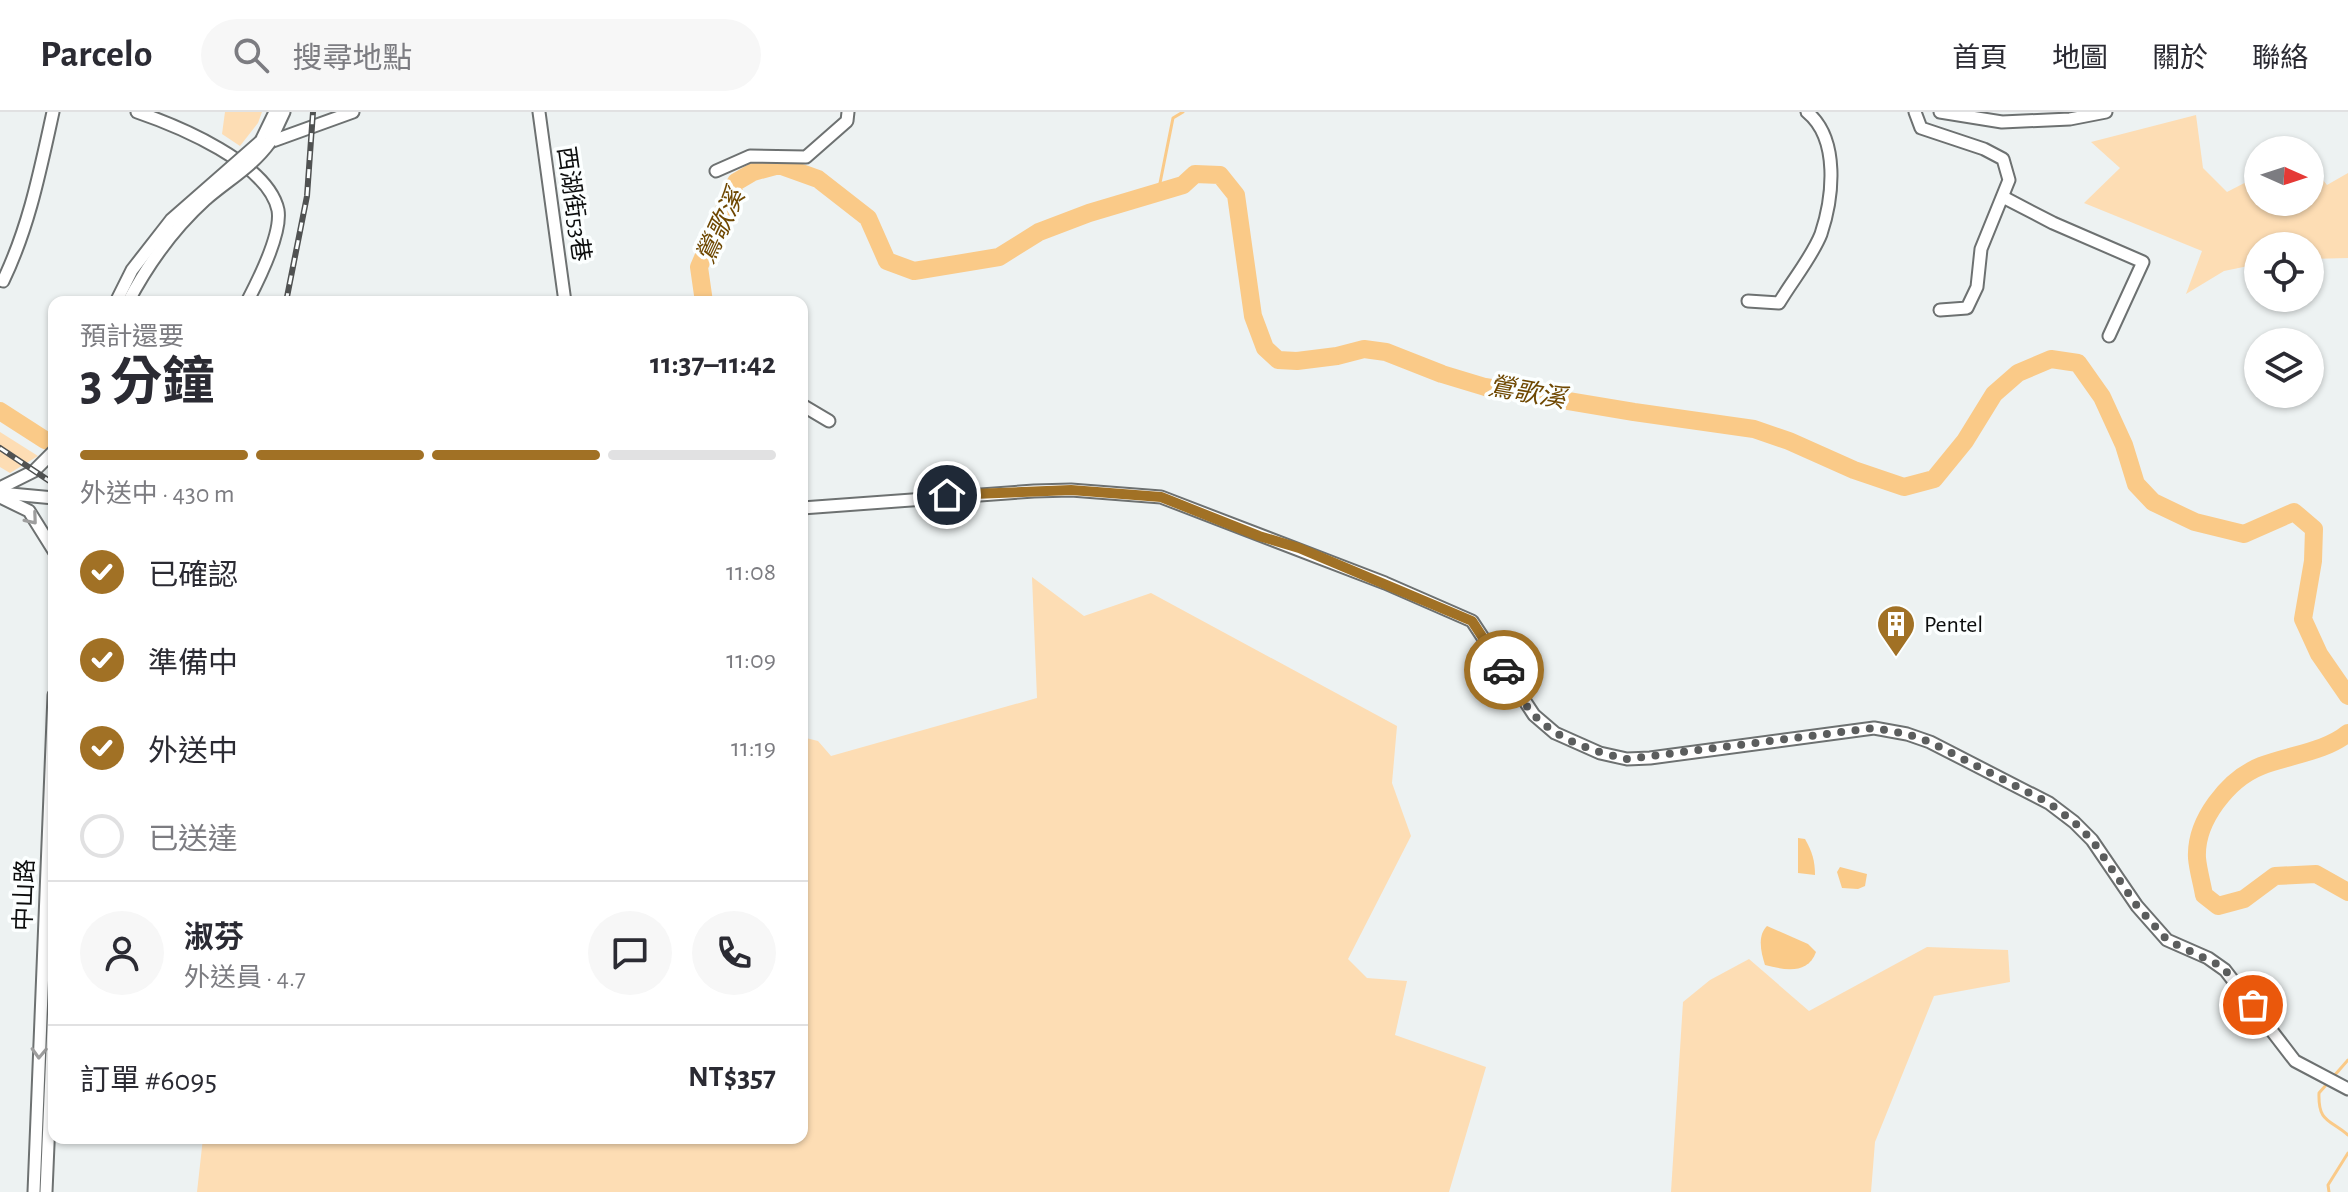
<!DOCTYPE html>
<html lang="zh-TW">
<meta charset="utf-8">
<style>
body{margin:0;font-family:"Alegreya Sans","Noto Sans TC",sans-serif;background:#f7f7f7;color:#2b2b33;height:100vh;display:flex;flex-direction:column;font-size:30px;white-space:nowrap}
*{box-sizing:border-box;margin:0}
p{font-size:26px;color:#7c7c81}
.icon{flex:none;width:44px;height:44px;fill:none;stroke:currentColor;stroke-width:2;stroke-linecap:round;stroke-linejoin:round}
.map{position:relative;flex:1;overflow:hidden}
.panel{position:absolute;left:48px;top:184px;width:760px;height:848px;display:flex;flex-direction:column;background:#fff;border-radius:16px;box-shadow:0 2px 6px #0004}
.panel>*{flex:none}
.needle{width:52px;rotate:93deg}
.tools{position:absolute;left:2244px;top:24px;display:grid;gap:16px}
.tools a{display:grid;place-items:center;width:80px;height:80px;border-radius:50%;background:#fff;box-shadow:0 2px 6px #0004;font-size:40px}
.pin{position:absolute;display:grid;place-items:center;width:68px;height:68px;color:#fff;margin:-34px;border:4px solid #fff;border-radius:50%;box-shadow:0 2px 8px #0007}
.courier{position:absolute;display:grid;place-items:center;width:80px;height:80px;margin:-40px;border:6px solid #a17125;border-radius:50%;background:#fff;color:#222;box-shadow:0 2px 10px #0007}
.summary em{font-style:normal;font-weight:700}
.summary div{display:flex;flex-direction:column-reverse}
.summary{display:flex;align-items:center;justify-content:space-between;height:136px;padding:0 32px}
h1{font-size:52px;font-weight:700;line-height:60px}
.bar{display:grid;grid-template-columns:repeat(4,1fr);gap:12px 8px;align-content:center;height:96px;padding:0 32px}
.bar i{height:10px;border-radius:6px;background:#e1e1e2}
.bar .current{background:#a17125}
.bar p{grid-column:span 4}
.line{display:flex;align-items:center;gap:20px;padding:0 32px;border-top:2px solid #e1e1e2}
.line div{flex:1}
.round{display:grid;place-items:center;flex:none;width:84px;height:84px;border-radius:42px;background:#f7f7f7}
ol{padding:0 32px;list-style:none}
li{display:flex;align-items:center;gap:24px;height:88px}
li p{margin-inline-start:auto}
li .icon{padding:8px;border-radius:50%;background:#a17125;color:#fff;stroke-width:4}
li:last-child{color:#7c7c81}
li i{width:44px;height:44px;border:4px solid #e1e1e2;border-radius:50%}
header{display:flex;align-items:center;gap:48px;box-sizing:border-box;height:112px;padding:0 40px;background:#fff;border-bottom:2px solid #e1e1e2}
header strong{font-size:38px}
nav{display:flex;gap:44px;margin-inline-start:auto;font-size:28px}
.search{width:560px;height:72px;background:#f7f7f7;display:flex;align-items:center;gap:20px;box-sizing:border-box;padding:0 28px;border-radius:44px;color:#7c7c81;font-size:30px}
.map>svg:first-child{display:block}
</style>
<header>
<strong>Parcelo</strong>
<div class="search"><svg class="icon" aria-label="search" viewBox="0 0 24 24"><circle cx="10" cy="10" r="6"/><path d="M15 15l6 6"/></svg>搜尋地點</div>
<nav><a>首頁</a><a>地圖</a><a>關於</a><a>聯絡</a></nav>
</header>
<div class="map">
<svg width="2348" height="1080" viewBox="0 0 2348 1080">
<rect width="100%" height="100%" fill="#edf2f2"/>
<!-- green -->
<g fill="#fdddb4">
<path d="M225,0H262L258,11L240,34L222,22Z"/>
<path d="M2196,3L2203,56L2227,80L2258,64V90H2310V52L2327,73L2348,61V146L2310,147V134H2258V152L2224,159L2186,182L2202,139L2084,91L2120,56L2091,30Z"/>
<path d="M0,320L38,344L10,361L0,355Z"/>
<path d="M1032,465L1084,504L1151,481L1397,614L1392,671L1411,724L1348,847L1367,866L1407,869L1395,923L1486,955L1449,1080H197L203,1026H802V625L818,629L831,644L1037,586Z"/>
<path d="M1927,835L2008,838L2010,870L1934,884L1875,1030L1871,1080H1671L1683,890L1710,868L1749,847L1809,899Z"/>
</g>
<!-- water -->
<g fill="#faca88">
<path d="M1798,726L1805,727C1812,739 1815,749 1815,763L1798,761Z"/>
<path d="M1840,755L1867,762L1865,774L1858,777L1842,776L1837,760Z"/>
<path d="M1767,814L1808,832L1816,840C1808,863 1784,858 1765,853C1761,840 1757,824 1767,814Z"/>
</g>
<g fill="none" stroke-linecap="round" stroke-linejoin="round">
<!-- stream -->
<g stroke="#faca88" stroke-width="3">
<path d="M1158,81L1173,6L1183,0"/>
<path d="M2348,948L2319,981C2318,1010 2329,1007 2348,1023"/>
<path d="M2329,1080L2328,1073L2348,1041"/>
</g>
<!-- river -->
<g stroke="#faca88" stroke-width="18">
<path d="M704,190L699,155L736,70L753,60L779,53L818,67L868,106L887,149L914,159L999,145L1039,120L1089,101L1183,73L1195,62L1220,63L1236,83L1253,204L1265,236L1278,248L1297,249L1337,244L1364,237L1386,240L1442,262L1485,275L1634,300L1754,317L1789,329L1854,358L1904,375L1934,367L1965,329L1994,282L2018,261L2051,247L2078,251L2102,285L2124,333L2136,372L2153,390L2195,410L2244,422L2294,400L2314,417L2313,449L2303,507L2319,542L2348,584"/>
<path d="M0,299L45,328L54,331"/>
<path d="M2348,621C2325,640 2289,643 2261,654C2228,667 2195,709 2197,746C2198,758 2202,771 2204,783L2218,794L2244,787L2275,764L2316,762L2348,780"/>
</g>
<!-- minor casing -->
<g stroke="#6d7171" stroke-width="15">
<g id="minor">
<path d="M137,0C178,14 268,51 278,98C282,121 258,169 247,190"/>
<path d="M275,0L261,29L270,30L353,0"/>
<path d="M539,0L565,190"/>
<path d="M1915,0L1921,16L1984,37L2003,47L2009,68L1981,137L1977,175L1967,196L1940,198"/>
<path d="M1940,0L2002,10L2070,7L2106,0"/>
<path d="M270,30L284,0"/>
<path d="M716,59L750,44L806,45L847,9L848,0"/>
<path d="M2003,85L2053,111L2143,150L2109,224"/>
<path d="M0,168L3,169C29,115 40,59 53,0"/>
<path d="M1748,189L1779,191C1792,169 1812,145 1821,122C1833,86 1840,27 1807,0"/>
<path d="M802,293L829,309"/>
<path d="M0,376L34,359L54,339"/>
<path d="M0,381L54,386"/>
<path d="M0,385L29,399L54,439"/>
<path d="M802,396L1034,379L1071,378L1161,385L1385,471L1472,509L1534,603L1555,621L1600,641L1627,647L1650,646L1874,616L1907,622L1930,630L2049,691L2074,710L2092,728L2137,794L2167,828L2208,846L2225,858L2295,949L2348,977"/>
<path d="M34,1080L54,583"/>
<path d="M46,1080L54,891"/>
</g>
</g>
<!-- minor -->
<use href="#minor" stroke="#fff" stroke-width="11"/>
<!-- rail casing -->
<g stroke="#505252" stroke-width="6">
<g id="rail">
<path d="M286,190L307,84L313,0"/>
<path d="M0,336L54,372"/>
</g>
</g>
<!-- rail -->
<use href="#rail" stroke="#fcffff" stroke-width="3" stroke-dasharray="9" stroke-linecap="butt"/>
<!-- minor-bridge casing -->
<g stroke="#6d7171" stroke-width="15" stroke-linecap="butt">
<g id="minor-bridge">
<path d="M116,190L132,158L171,108L261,29"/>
<path d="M128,190C148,152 174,116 206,87C228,68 253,54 270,30"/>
</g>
</g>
<!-- minor-bridge -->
<use href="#minor-bridge" stroke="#fff" stroke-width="11"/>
</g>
<!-- one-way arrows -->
<defs><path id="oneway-chevron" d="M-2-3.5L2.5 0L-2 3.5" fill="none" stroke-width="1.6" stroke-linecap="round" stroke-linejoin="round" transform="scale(2)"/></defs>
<g stroke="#9e9e9e">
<use href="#oneway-chevron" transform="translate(32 407) rotate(50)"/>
<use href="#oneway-chevron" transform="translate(39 941) rotate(92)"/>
</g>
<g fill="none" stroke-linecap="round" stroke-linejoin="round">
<!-- done -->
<path stroke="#5b5d5d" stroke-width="8" stroke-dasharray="0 14.4" d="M1504,558C1514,573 1523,592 1536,605C1560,629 1595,640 1627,647L1874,616L1907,622L1930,630L2049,691L2074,710L2092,728L2137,794L2167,828L2217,852L2225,858L2253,893"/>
<!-- route -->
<path stroke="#a17125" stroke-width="10" d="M947,383L1071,378L1161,385L1259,424L1299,436L1472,509L1504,558"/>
</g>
<!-- icons -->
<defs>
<g id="building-pin" transform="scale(2)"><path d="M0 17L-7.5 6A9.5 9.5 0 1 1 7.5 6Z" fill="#a17125" stroke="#fcffff"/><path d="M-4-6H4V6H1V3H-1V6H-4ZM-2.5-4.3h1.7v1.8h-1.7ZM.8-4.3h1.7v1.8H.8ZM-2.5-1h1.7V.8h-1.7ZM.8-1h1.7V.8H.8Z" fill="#fff"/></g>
</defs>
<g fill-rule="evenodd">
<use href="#building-pin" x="1896" y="512"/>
</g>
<g text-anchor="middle" stroke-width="7" stroke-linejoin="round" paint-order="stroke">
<!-- street labels -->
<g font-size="24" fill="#0c0d0d" stroke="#fcffff">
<text transform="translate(574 92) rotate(82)" y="8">西湖街53巷</text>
<text transform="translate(24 783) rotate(-88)" y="8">中山路</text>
</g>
<!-- poi labels -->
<g font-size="24" fill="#0c0d0d" stroke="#fcffff" text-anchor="start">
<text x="1924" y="520">Pentel</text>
</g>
<!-- water labels -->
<g font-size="26" font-style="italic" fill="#6e4700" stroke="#fcffff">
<text transform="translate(720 114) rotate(-65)" y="9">鶯歌溪</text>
<text transform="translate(1527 280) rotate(10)" y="9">鶯歌溪</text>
</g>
</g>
</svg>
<div class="tools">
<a><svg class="needle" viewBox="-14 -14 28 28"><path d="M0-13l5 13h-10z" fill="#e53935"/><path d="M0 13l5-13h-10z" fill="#7c7c81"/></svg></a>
<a><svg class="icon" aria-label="locate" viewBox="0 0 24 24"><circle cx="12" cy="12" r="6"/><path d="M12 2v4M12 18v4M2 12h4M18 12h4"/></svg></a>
<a><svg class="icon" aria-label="layers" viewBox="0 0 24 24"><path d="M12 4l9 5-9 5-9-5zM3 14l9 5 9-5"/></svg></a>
</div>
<div class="pin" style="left:2253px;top:893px;background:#ea580c"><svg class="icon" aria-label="bag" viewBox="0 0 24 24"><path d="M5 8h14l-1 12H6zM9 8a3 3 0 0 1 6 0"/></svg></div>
<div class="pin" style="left:947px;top:383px;background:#1f2937"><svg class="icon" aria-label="home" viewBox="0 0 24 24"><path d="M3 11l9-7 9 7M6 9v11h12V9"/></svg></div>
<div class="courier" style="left:1504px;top:558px"><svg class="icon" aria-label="car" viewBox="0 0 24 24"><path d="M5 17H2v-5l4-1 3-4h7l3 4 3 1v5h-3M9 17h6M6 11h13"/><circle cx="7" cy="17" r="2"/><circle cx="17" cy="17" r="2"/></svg></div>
<section class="panel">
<div class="summary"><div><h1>3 分鐘</h1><p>預計還要</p></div><em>11:37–11:42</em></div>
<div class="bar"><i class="current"></i><i class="current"></i><i class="current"></i><i></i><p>外送中 · 430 m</p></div>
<ol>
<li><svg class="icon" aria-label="check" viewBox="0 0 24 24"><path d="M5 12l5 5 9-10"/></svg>已確認<p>11:08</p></li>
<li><svg class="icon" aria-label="check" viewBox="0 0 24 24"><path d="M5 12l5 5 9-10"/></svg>準備中<p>11:09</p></li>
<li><svg class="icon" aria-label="check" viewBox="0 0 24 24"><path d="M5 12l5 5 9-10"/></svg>外送中<p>11:19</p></li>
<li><i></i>已送達</li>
</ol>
<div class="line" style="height:144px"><a class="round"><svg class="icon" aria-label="person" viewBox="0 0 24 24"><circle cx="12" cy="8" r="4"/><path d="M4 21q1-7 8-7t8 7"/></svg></a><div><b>淑芬</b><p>外送員 · 4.7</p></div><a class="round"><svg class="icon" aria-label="chat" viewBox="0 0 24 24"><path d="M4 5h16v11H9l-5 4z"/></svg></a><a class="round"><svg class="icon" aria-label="phone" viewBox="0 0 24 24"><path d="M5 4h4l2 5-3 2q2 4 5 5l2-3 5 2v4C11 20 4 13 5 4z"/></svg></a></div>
<div class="line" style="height:104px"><div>訂單 #6095</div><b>NT$357</b></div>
</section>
</div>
